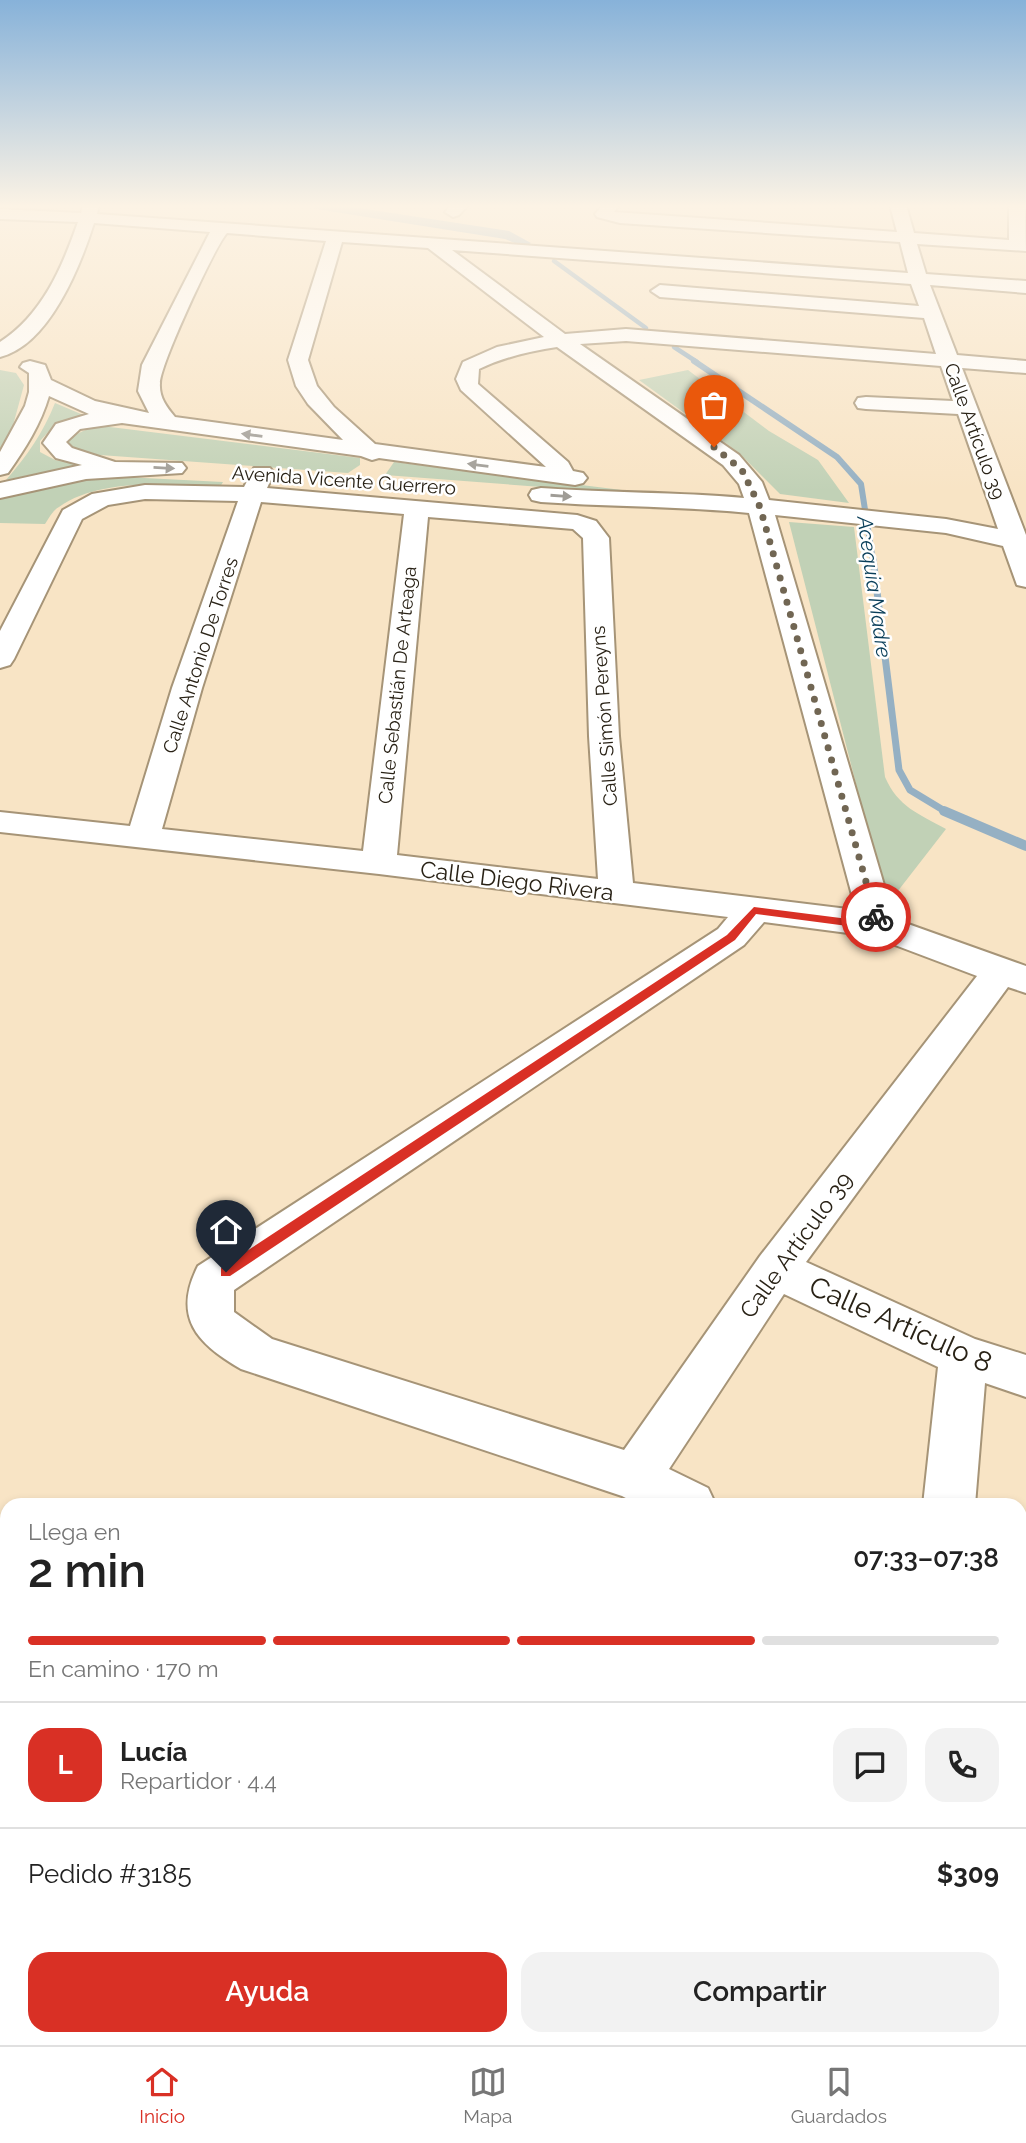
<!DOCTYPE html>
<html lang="es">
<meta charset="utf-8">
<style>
body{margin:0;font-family:Raleway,sans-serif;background:#f2f2f2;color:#222;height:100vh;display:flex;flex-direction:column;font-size:26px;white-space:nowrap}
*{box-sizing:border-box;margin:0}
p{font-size:23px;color:#767676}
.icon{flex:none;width:38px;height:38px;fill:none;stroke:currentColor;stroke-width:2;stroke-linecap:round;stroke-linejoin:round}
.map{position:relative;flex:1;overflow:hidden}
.details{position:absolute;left:0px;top:1498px;width:1027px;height:548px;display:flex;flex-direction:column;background:#fff;border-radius:21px 21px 0 0;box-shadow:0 4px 10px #0003}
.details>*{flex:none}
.pin{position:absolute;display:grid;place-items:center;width:60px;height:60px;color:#fff;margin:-72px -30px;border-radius:50% 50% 50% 0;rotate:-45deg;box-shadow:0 0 7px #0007}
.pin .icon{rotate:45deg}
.courier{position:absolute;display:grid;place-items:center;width:70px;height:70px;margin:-35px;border:5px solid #d93025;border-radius:50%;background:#fff;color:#222;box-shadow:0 2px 9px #0007}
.summary em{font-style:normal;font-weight:600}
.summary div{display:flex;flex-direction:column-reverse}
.summary{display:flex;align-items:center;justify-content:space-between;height:119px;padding:0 28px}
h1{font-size:46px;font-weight:600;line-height:52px}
.bar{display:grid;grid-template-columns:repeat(4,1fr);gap:10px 7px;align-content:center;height:84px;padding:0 28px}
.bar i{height:9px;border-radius:5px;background:#e0e0e0}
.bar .current{background:#d93025}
.bar p{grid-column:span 4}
.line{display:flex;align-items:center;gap:18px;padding:0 28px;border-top:2px solid #e0e0e0}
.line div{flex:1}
.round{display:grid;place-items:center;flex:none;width:74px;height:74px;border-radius:21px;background:#f2f2f2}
.action{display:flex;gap:14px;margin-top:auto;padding:14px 28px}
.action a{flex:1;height:80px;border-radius:21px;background:#d93025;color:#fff;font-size:28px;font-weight:600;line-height:80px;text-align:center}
.action a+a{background:#f2f2f2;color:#222}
.tab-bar{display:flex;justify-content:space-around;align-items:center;height:98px;border-top:2px solid #e0e0e0;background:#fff;font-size:19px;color:#767676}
.tab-bar a{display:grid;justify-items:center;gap:4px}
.tab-bar .current{color:#d93025}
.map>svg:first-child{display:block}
</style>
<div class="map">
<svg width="1026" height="2045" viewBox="0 0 1026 2045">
<rect width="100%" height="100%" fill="#f8e4c5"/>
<!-- green -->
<g fill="#c1d1b6">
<path d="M0,370L16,373L24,385L12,429L0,448Z"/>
<path d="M688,370L769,431L818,460L849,503L780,494L738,452L639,380Z"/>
<path d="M55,403L88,417L51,429L40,441V452L55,460L78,465L6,480C27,456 43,433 55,403Z"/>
<path d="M102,426L360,458V465L348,473L86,454L69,448L67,443C77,431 87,429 102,426Z"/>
<path d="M394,462L622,490L621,493L385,475Z"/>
<path d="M105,476L223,482L220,487C174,484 99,478 59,507C53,510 49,518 45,524L0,523V499L43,486Z"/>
<path d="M789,522L854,527L885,777C898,807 919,814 946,829L887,905Z"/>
</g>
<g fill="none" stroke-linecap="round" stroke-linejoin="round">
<!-- stream-far3 -->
<g stroke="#95b0c3" stroke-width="4.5">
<path d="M554,261L646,328"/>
<path d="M674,347L697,362"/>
</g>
<!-- stream-far2 -->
<path stroke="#95b0c3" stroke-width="6" d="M694,361L837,457L861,484L873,561"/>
<!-- stream-far1 -->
<path stroke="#95b0c3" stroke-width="7" d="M873,559L899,770L910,790L948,813"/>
<!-- stream -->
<path stroke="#95b0c3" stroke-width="10" d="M944,811L1026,846"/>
<!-- canal -->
<path fill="#95b0c3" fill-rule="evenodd" d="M309,205H340L509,231L531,243L524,247L505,239L316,209Z"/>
<!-- minor casing -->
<g stroke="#a69477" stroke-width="4">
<g id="minor">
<path d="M83,205H99L97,214L908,273L900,242L620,223L597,217L595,214L603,205H619L614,212L897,232L890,205H906L914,233L1009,240V205H1025L1026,251L917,244L926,274L1026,281V293L930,285L957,355L1026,361V373L962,368L1026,535V587L1017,585L1003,546L946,533L775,515L894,919L1026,966V993L1008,987L806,1262L975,1339L1026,1355V1397L985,1383L975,1505H923L938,1367L784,1294L669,1469L708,1488L716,1505H639L622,1496L241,1369C197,1344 172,1317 198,1266L718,929L728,917L379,874L0,832V812L130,826L172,688L238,501L145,499L108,505L82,519L14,659L10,665L0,668V631L63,510L92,494L145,485L244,487L254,468H270L274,473L267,488L577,515L596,521L609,538L619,736L633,883L856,910L749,513C680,506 611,507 541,502L532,500L529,495L532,490L541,488C609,493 677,492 744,498L739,484L723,465L557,347C530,351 504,357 479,369L478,384L568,462L573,471L583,473L587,478L583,483L575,485L379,458L372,460L361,456L122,423L80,429L66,442L72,448L115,462L182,463L186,468L182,473L86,479L0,498V483L82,465L56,458L43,443L56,424L89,414L49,396C41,424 25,449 8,473L0,475V452L25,406L29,392V373L20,367L23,363L30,361L45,365L51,380L95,401L149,413L138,391L142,365L210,232L94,223C80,267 49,345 0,357V342C42,315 62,268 78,222L0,219V209L81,213ZM227,233L326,241L288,360L296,386L308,404L343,440L175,417C166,406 159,397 160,383C160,365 215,246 227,233ZM342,242L428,248L544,337L497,347L463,362L456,379L461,390L546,467L375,444L334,407L317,386L308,360ZM452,250L911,284L919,306L660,285L651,291L660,297L924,318L936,354L626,329L565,334ZM626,341L941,366L953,401L866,397L858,398L855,403L858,408L866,409L958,414L998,529L946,519L769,500L762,482L739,455L580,344ZM261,502L404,514L363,851L162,829L202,688ZM428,517L573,529L583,538L589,736L598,879L397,855ZM764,922L871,936L977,976L760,1256L624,1450L272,1339L234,1312V1290L744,945Z"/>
<path d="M451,205H468L459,215L453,217L445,212Z"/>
<path d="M101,2039H169L167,2045H99Z"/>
<path d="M632,2039H698L697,2045H631Z"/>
<rect x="884" y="2039" width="66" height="6"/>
</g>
</g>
<!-- minor -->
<use href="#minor" fill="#fff" fill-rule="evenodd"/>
</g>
<!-- one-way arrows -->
<defs><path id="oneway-solid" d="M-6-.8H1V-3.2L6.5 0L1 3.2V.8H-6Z" transform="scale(1.75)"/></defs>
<g fill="#9f9c96">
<use href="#oneway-solid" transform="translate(252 435) rotate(-172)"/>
<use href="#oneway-solid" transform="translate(478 465) rotate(-173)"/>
<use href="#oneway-solid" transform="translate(164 468) rotate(3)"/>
<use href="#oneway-solid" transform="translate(561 496) rotate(4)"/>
</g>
<!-- sky -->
<linearGradient id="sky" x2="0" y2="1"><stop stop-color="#87b2d9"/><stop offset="0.42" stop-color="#fcf3e5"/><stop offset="1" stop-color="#fcf3e5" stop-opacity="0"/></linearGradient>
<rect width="1026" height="491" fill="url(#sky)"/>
<!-- route -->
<path fill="#d93025" d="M754,907L872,922L871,917L876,913L881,917L884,926L878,930L756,914L735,940L230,1276H221V1268L727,935Z"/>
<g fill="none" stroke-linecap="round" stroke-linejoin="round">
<!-- done -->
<path stroke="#716653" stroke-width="7" stroke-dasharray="0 12.6" d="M714,447L742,470L760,507L876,917"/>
</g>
<g text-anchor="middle" stroke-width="5" stroke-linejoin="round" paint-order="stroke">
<!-- far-street labels -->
<g font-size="19" fill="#292216" stroke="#fff">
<text transform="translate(975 431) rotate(70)" y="7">Calle Artículo 39</text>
<text transform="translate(344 480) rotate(4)" y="7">Avenida Vicente Guerrero</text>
<text transform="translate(200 655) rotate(-72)" y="7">Calle Antonio De Torres</text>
<text transform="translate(397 685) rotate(-84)" y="7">Calle Sebastián De Arteaga</text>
<text transform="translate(604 716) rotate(-94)" y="7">Calle Simón Pereyns</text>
</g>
<!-- far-water labels -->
<g font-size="21" font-style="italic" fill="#093e59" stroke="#fff">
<text transform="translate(874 587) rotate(82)" y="7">Acequia Madre</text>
</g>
<!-- street labels -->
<g font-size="23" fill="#292216" stroke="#fff">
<text transform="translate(517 881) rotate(7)" y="8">Calle Diego Rivera</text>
<text transform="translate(796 1245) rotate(-54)" y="8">Calle Artículo 39</text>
</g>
<!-- near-street labels -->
<g font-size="28" fill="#292216" stroke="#fff">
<text transform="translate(901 1324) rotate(24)" y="10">Calle Artículo 8</text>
</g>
</g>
</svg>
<div class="pin" style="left:714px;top:447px;background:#ea580c"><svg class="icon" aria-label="bag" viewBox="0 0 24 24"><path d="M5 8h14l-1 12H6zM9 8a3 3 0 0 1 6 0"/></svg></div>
<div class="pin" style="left:226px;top:1272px;background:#1f2937"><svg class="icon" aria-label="home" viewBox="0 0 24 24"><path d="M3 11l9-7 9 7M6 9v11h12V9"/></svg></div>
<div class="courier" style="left:876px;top:917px"><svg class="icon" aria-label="bike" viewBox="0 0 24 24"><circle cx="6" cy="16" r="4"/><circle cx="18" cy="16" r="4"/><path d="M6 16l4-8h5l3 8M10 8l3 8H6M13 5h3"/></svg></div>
<section class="details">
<div class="summary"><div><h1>2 min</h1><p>Llega en</p></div><em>07:33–07:38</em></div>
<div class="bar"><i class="current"></i><i class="current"></i><i class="current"></i><i></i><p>En camino · 170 m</p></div>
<div class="line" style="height:126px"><b class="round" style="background:#d93025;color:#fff">L</b><div><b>Lucía</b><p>Repartidor · 4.4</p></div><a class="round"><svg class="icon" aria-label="chat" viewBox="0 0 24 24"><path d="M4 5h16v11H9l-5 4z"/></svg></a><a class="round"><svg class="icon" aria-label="phone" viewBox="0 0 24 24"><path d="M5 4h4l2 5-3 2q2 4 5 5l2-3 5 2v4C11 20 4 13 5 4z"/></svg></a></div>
<div class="line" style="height:91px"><div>Pedido #3185</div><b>$309</b></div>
<div class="action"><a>Ayuda</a><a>Compartir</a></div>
</section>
</div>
<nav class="tab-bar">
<a class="current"><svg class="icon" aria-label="home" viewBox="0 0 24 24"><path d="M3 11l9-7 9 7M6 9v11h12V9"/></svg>Inicio</a>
<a><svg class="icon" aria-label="map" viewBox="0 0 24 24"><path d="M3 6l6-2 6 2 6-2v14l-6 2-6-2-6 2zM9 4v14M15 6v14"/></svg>Mapa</a>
<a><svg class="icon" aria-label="saved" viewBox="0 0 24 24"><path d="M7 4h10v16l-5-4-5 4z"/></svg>Guardados</a>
</nav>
